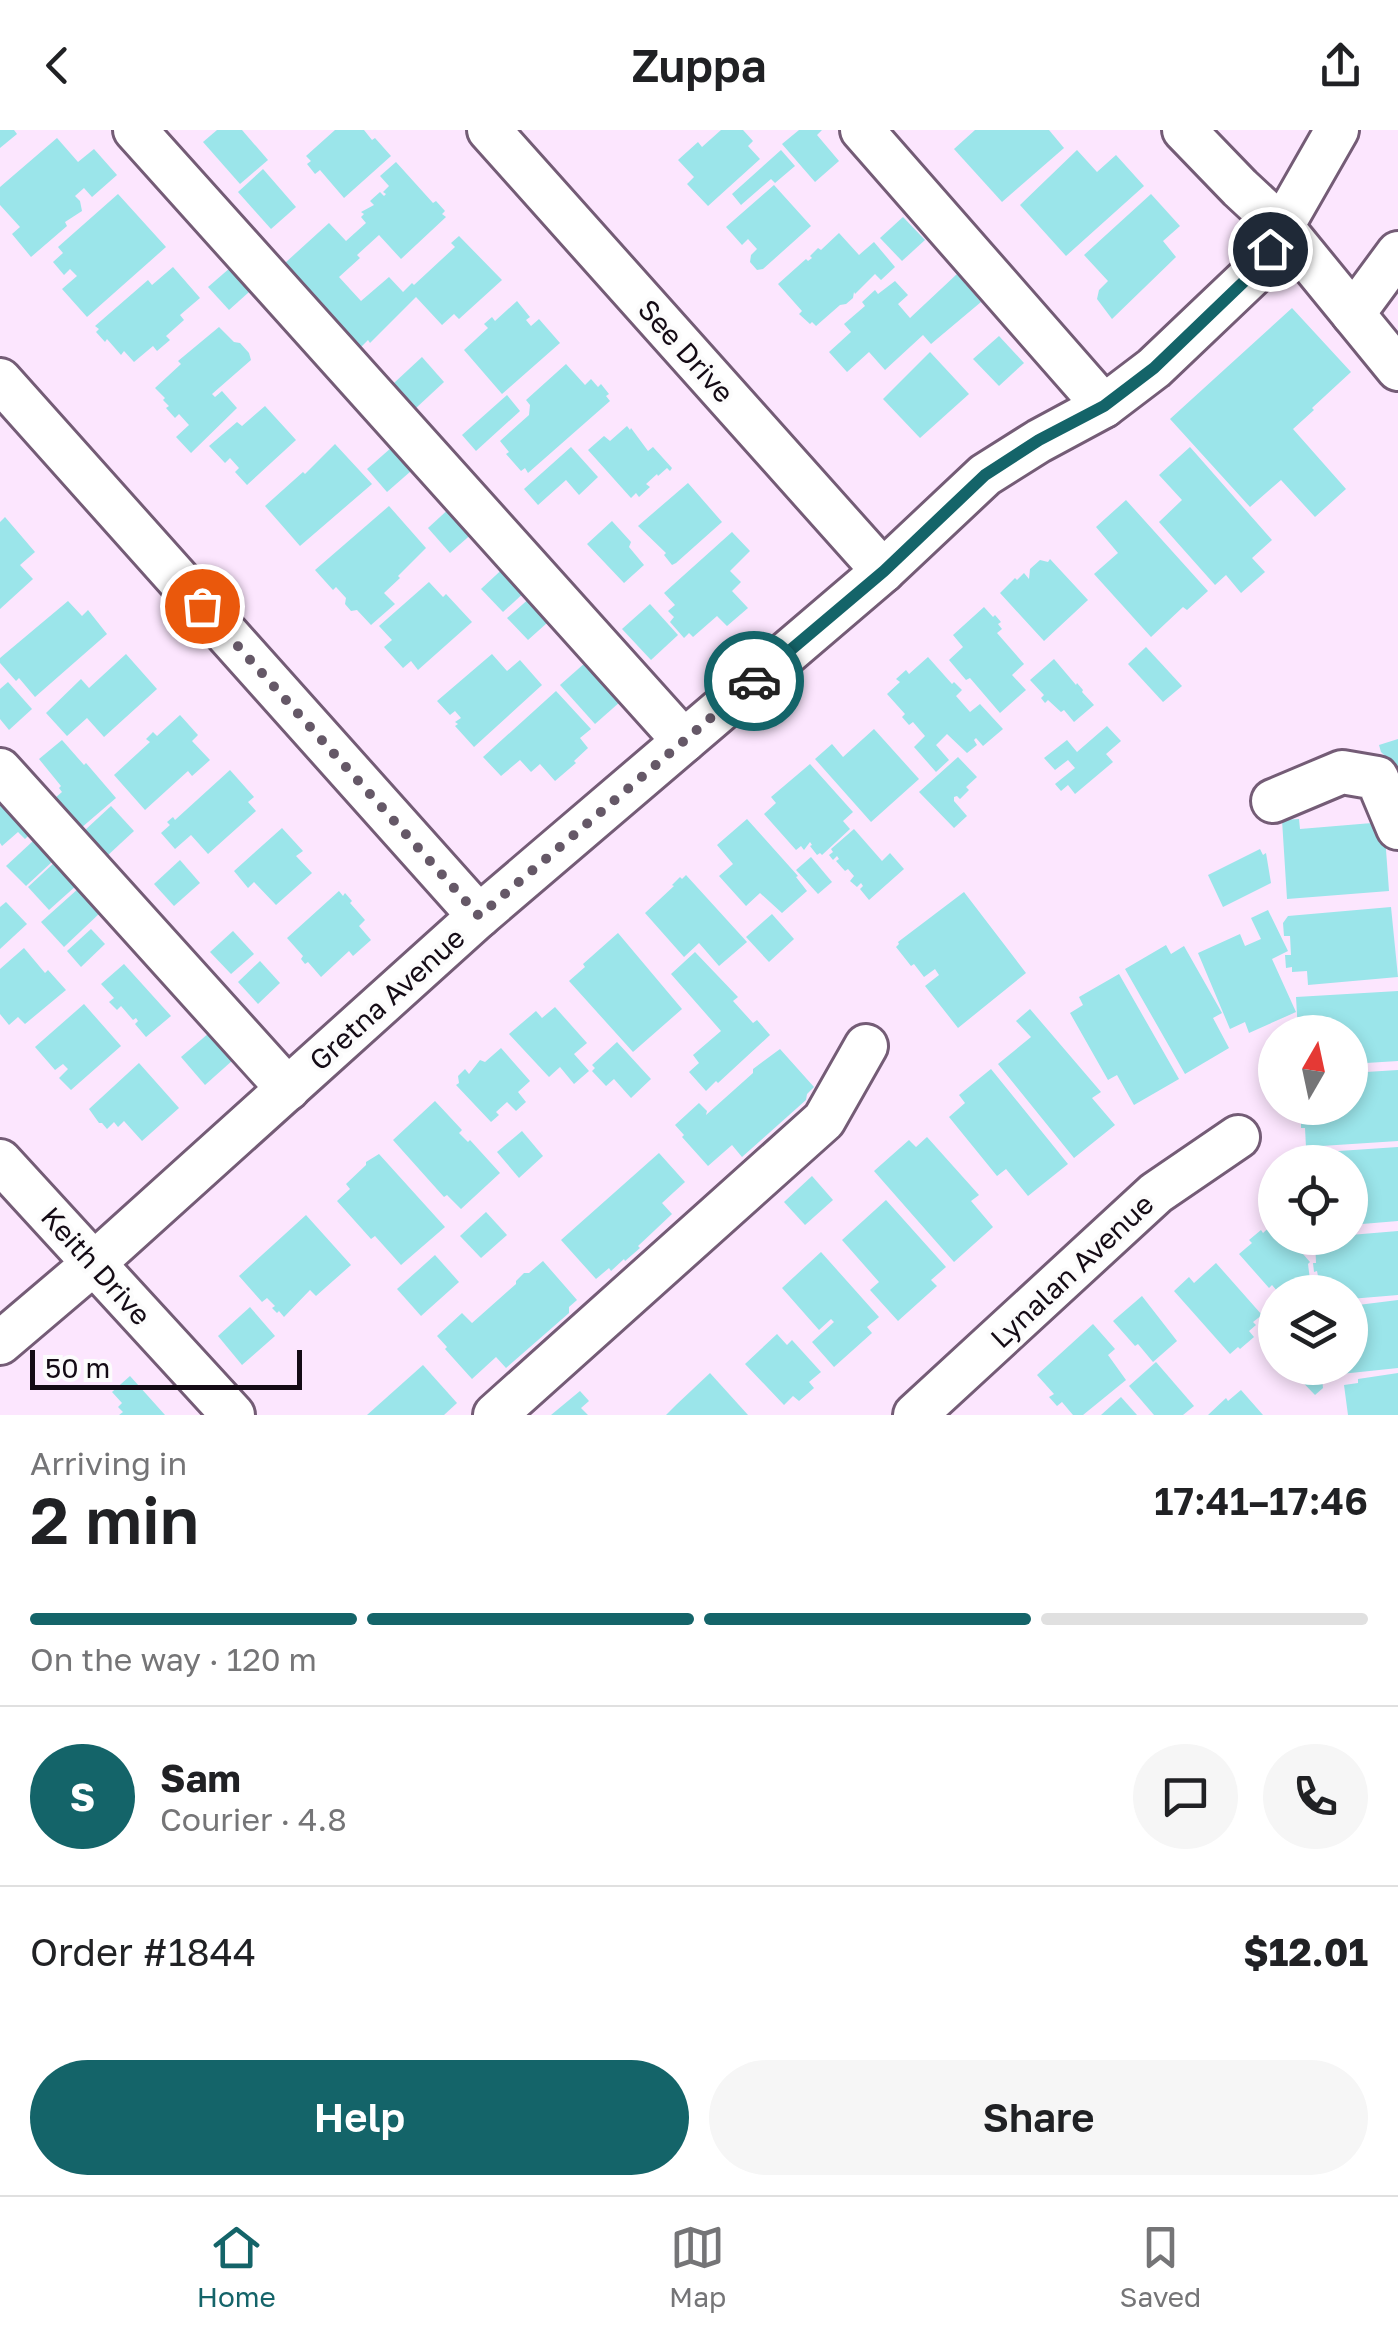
<!DOCTYPE html>
<meta charset="utf-8">
<style>
body{margin:0;font-family:"Golos Text",sans-serif;background:#f6f6f6;color:#202124;height:100vh;display:flex;flex-direction:column;font-size:38px;white-space:nowrap}
*{box-sizing:border-box;margin:0}
p{font-size:32px;color:#757577}
.icon{flex:none;width:55px;height:55px;fill:none;stroke:currentColor;stroke-width:2;stroke-linecap:round;stroke-linejoin:round}
.map{position:relative;height:1285px;overflow:hidden}
.side{display:flex;flex-direction:column;background:#fff;flex:1}
.side>*{flex:none}
.needle{width:65px;rotate:9deg}
.tools{position:absolute;left:1258px;top:885px;display:grid;gap:20px}
.tools a{display:grid;place-items:center;width:110px;height:110px;border-radius:50%;background:#fff;box-shadow:0 5px 15px #0003;font-size:50px}
.scale{position:absolute;left:30px;bottom:25px;width:272px;box-sizing:border-box;padding-left:10px;border:5px solid #140b15;border-top:0;font-size:28px;line-height:35px;white-space:nowrap;color:#140b15;-webkit-text-stroke:8px #fcfcfc;paint-order:stroke}
.pin{position:absolute;display:grid;place-items:center;width:85px;height:85px;color:#fff;margin:-42px;border:5px solid #fff;border-radius:50%;box-shadow:0 2px 10px #0007}
.courier{position:absolute;display:grid;place-items:center;width:100px;height:100px;margin:-50px;border:8px solid #146469;border-radius:50%;background:#fff;color:#222;box-shadow:0 2px 12px #0007}
.overview em{font-style:normal;font-weight:600}
.overview div{display:flex;flex-direction:column-reverse}
.overview{display:flex;align-items:center;justify-content:space-between;height:170px;padding:0 30px}
h1{font-size:65px;font-weight:600;line-height:75px}
.bar{display:grid;grid-template-columns:repeat(4,1fr);gap:15px 10px;align-content:center;height:120px;padding:0 30px}
.bar i{height:12px;border-radius:8px;background:#e0e0e0}
.bar .current{background:#146469}
.bar p{grid-column:span 4}
.line{display:flex;align-items:center;gap:25px;padding:0 30px;border-top:2px solid #e0e0e0}
.line div{flex:1}
.round{display:grid;place-items:center;flex:none;width:105px;height:105px;border-radius:52px;background:#f6f6f6}
.button{display:flex;gap:20px;margin-top:auto;padding:20px 30px}
.button a{flex:1;height:115px;border-radius:60px;background:#146469;color:#fff;font-size:40px;font-weight:600;line-height:115px;text-align:center}
.button a+a{background:#f6f6f6;color:#202124}
header{display:flex;justify-content:space-between;align-items:center;height:130px;padding:0 30px;background:#fff;font-size:45px;font-weight:600}
.menu{display:flex;justify-content:space-around;align-items:center;height:140px;border-top:2px solid #e0e0e0;background:#fff;font-size:28px;color:#757577}
.menu a{display:grid;justify-items:center;gap:5px}
.menu .current{color:#146469}
.map>svg:first-child{display:block}
</style>
<header><svg class="icon" aria-label="back" viewBox="0 0 24 24"><path d="M15 5l-7 7 7 7"/></svg>Zuppa<svg class="icon" aria-label="share" viewBox="0 0 24 24"><path d="M12 15V3M7 8l5-5 5 5M5 13v7h14v-7"/></svg></header>
<div class="map">
<svg width="1398" height="1285" viewBox="0 0 1398 1285">
<rect width="100%" height="100%" fill="#fce6fe"/>
<!-- building -->
<g fill="#9be5ea">
<path d="M0,0H14L17,4L0,18Z"/>
<path d="M217,0H242L268,30L240,54L203,12Z"/>
<path d="M335,0H364L372,10L375,8L391,26L344,68L320,40L315,44L307,34L311,31L306,26Z"/>
<path d="M721,0H743L753,11L748,16L760,29L708,76L687,54L694,47L678,30L698,12L702,17Z"/>
<path d="M799,0H822L817,5L839,31L815,52L782,14Z"/>
<path d="M975,0H1049L1064,18L1002,72L954,19Z"/>
<path d="M57,8L78,32L94,19L117,45L92,67L84,58L75,66L80,71L82,81L65,92L67,96L31,127L12,104L20,97L0,75V57Z"/>
<path d="M781,20L795,36L775,53L771,49L741,75L732,64Z"/>
<path d="M1077,20L1097,42L1116,25L1144,56L1066,126L1020,75Z"/>
<path d="M396,32L433,73L436,71L445,81L442,84L446,87L401,129L379,105L357,125L360,128L339,147L361,171L389,147L403,162L412,153L414,155L455,117L451,113L459,106L502,150L459,189L454,184L442,195L416,167L370,213L368,210L361,217L285,133L329,93L346,111L366,93L361,87L364,84L361,82L374,75L370,71L380,62L384,66L386,64L383,62L389,56L380,46Z"/>
<path d="M263,39L296,77L271,99L238,62Z"/>
<path d="M774,55L811,96L763,139L757,140L750,132L751,125L757,119L748,109L742,115L726,97Z"/>
<path d="M118,64L166,117L87,187L62,159L77,146L70,139L64,145L53,132L63,123L58,117Z"/>
<path d="M1151,64L1180,96L1163,111L1176,127L1112,189L1097,169L1099,160L1108,151L1084,125Z"/>
<path d="M903,87L925,110L902,131L880,108Z"/>
<path d="M839,103L859,125L874,112L895,137L881,150L875,144L855,164L854,162L853,168L846,174L840,175L816,196L812,192L810,194L799,184L802,181L778,154L806,129L808,131L812,128L810,126L818,118L821,120Z"/>
<path d="M238,131L259,153L229,180L208,157Z"/>
<path d="M173,137L200,168L180,185L184,190L166,206L170,210L157,221L153,216L134,232L124,221L121,225L107,209L105,212L96,202L99,199L95,196L148,150L152,155Z"/>
<path d="M957,144L981,172L931,214L923,205L885,240L869,222L847,242L829,222L851,202L844,194L865,176L862,172L875,160L878,164L895,151L908,165L898,174L910,188Z"/>
<path d="M517,171L530,187L526,190L531,196L539,189L560,213L502,264L464,220L488,198L484,194L492,187L495,191Z"/>
<path d="M1292,178L1351,242L1312,278L1314,280L1293,299L1346,359L1315,387L1281,350L1250,377L1170,289Z"/>
<path d="M219,197L234,212L240,213L249,223L251,230L212,264L215,267L222,261L237,278L191,323L176,307L189,295L179,284L175,288L166,278L169,276L163,270L165,268L155,258L181,234L178,231Z"/>
<path d="M999,206L1024,233L999,256L973,229Z"/>
<path d="M930,222L969,264L920,308L883,269Z"/>
<path d="M422,227L444,252L416,278L394,253Z"/>
<path d="M566,234L585,255L591,249L598,257L601,254L609,264L606,266L610,271L528,343L525,338L521,341L506,324L509,322L500,311L529,285L530,275L526,270Z"/>
<path d="M507,265L520,281L476,321L462,305Z"/>
<path d="M265,276L296,310L247,355L235,342L239,338L230,328L225,333L209,316L237,292L242,296Z"/>
<path d="M627,296L630,300L631,298L648,321L653,317L672,338L670,341L667,338L658,346L657,344L646,354L650,357L639,367L636,363L631,368L588,320L604,306L610,311Z"/>
<path d="M335,314L372,354L300,416L265,376L303,342L305,344Z"/>
<path d="M571,317L598,347L579,365L566,350L538,375L524,359Z"/>
<path d="M1190,317L1272,410L1252,428L1265,442L1241,463L1226,445L1215,455L1159,392L1182,370L1159,345Z"/>
<path d="M391,318L411,341L387,362L367,339Z"/>
<path d="M688,353L722,392L676,433L672,435L664,425L666,423L638,396Z"/>
<path d="M1126,370L1208,461L1187,480L1183,477L1151,507L1094,444L1118,423L1096,397Z"/>
<path d="M389,376L426,418L398,446L400,448L384,463L395,474L371,495L357,480L351,481L345,474L346,468L336,457L333,460L315,440Z"/>
<path d="M452,376L475,401L450,423L428,398Z"/>
<path d="M5,387L35,422L20,435L33,449L0,479V392Z"/>
<path d="M612,391L631,412L629,417L644,435L624,453L587,414Z"/>
<path d="M732,402L750,421L730,441L741,452L732,461L748,478L727,496L717,486L693,507L689,503L684,508L670,492L674,487L668,481L675,475L664,463Z"/>
<path d="M1050,429L1088,470L1044,511L1000,463L1015,448L1017,450L1024,443L1029,449L1030,439L1040,430L1048,432Z"/>
<path d="M511,431L527,460L503,482L481,459Z"/>
<path d="M429,452L443,467L446,464L472,492L418,540L411,531L403,538L384,517L392,510L379,496Z"/>
<path d="M531,467L567,498L559,505L547,493L528,510L507,488Z"/>
<path d="M68,471L82,486L88,480L107,504L35,567L19,548L16,551L0,533V528Z"/>
<path d="M650,474L678,505L651,530L622,499Z"/>
<path d="M984,477L993,487L995,485L1001,492L998,494L1002,499L997,503L1024,534L1012,545L1026,560L1000,583L970,548L966,550L949,530L963,517L953,505Z"/>
<path d="M1146,517L1182,556L1163,572L1128,534Z"/>
<path d="M126,524L157,559L104,607L87,588L67,606L46,583L81,549L89,558Z"/>
<path d="M492,524L507,541L520,530L542,555L474,617L455,596L458,594L455,592L461,588L455,581L450,585L437,571Z"/>
<path d="M594,525L629,564L595,594L560,555Z"/>
<path d="M928,527L952,554L954,552L962,560L956,566L970,582L980,574L1003,599L983,616L976,608L974,610L977,615L967,623L947,604L936,615L949,630L936,642L914,617L925,606L913,592L909,595L902,587L905,584L887,564L900,552L896,549L906,540L909,544Z"/>
<path d="M1054,529L1076,555L1077,553L1083,560L1082,562L1094,575L1074,592L1064,580L1061,582L1048,570L1045,573L1041,568L1044,565L1030,550Z"/>
<path d="M8,552L32,579L9,600L0,589V559Z"/>
<path d="M556,561L591,599L580,608L588,618L574,631L576,633L555,651L540,634L531,642L520,630L501,646L483,627Z"/>
<path d="M180,585L198,605L192,611L210,630L192,646L188,641L145,680L114,645L150,612L146,609L153,602L157,606Z"/>
<path d="M1107,596L1121,611L1106,624L1113,632L1075,664L1068,655L1061,661L1055,654L1075,638L1068,630L1055,640L1044,628L1067,610L1077,622Z"/>
<path d="M874,599L919,649L871,692L815,629L832,614L843,627Z"/>
<path d="M1398,609V639L1381,622L1379,615Z"/>
<path d="M62,610L84,635L86,633L116,668L81,698L55,668L62,662L59,658L61,656L39,629Z"/>
<path d="M958,627L977,647L966,657L969,660L960,669L957,666L954,667V671L967,686L954,698L919,662Z"/>
<path d="M810,634L853,682L843,691L850,699L822,725L820,723L817,725L810,716L812,715L810,712L804,720L801,716L796,720L764,684L776,673L771,667Z"/>
<path d="M230,640L254,667L248,672L256,681L208,724L191,705L175,719L161,703L170,695L167,692L173,687L175,690Z"/>
<path d="M0,669L35,699L25,709L18,702L2,716L0,713Z"/>
<path d="M111,676L134,701L107,726L84,701Z"/>
<path d="M747,689L798,746L796,747L807,761L782,783L760,763L746,776L719,746L733,734L717,715Z"/>
<path d="M1299,689L1300,699L1384,692L1389,761L1287,769L1282,690Z"/>
<path d="M282,698L303,721L296,726L312,743L276,775L254,752L248,758L234,741Z"/>
<path d="M854,699L882,731L890,723L904,739L869,770L860,759L863,756L861,753L857,757L850,751L854,746L848,739L845,741L836,731L839,729L837,726L833,730L829,725L833,722L831,719Z"/>
<path d="M33,711L53,731L26,756L6,736Z"/>
<path d="M1260,719L1263,725L1266,723L1271,753L1223,777L1208,745Z"/>
<path d="M811,727L832,752L818,764L796,740Z"/>
<path d="M180,730L200,753L174,776L154,754Z"/>
<path d="M56,731L77,755L49,780L28,757Z"/>
<path d="M686,745L747,812L719,836L699,813L684,827L645,783L674,756L672,755L680,747L682,749Z"/>
<path d="M79,758L101,782L64,817L41,792Z"/>
<path d="M339,761L343,766L345,763L352,771L350,773L365,790L359,796L371,810L353,826L349,821L321,847L308,832L305,834L301,829L303,826L287,808Z"/>
<path d="M964,762L1026,843L958,898L925,856L939,845L935,839L924,847L914,834L911,836L896,817L899,814L898,812Z"/>
<path d="M6,772L27,794L0,819V777Z"/>
<path d="M1391,777L1398,847L1308,855L1307,841L1292,842V837L1286,838L1285,825H1291L1290,806H1284L1283,793L1288,786Z"/>
<path d="M1268,780L1288,821L1272,829L1296,882L1249,903L1245,892L1230,899L1198,823L1240,804L1245,816L1261,809L1251,788Z"/>
<path d="M772,784L794,809L769,832L746,807Z"/>
<path d="M91,799L105,814L81,837L67,821Z"/>
<path d="M233,801L254,824L231,844L210,822Z"/>
<path d="M618,803L682,879L633,922L569,851L585,837L583,834Z"/>
<path d="M1166,815L1171,824L1184,816L1222,883L1213,888L1229,918L1185,944L1125,839Z"/>
<path d="M24,818L45,843L48,840L66,860L25,894L18,887L9,895L0,884V839Z"/>
<path d="M695,822L738,867L733,871L753,893L757,890L770,905L718,953L716,951L706,961L689,942L699,933L693,925L721,901L671,844Z"/>
<path d="M260,831L280,853L258,874L238,852Z"/>
<path d="M124,834L171,886L146,907L135,894L138,891L136,888L133,890L121,876L117,880L109,872L114,868L101,854Z"/>
<path d="M1119,844L1179,949L1134,975L1117,945L1108,950L1070,883L1083,875L1079,867Z"/>
<path d="M1398,861V931L1350,934V902H1298L1296,867Z"/>
<path d="M84,874L121,916L71,960L59,948L68,939L63,934L55,940L35,917Z"/>
<path d="M555,877L587,913L574,924L589,941L574,954L560,937L549,947L509,904L536,881L542,888Z"/>
<path d="M1030,879L1101,962L1092,968L1115,995L1074,1028L998,934L1031,907L1016,891Z"/>
<path d="M209,903L233,930L205,955L181,927Z"/>
<path d="M617,912L651,949L631,968L614,949L606,956L592,941L595,938L592,935Z"/>
<path d="M501,918L530,951L518,962L526,972L516,981L507,972L496,982L499,985L491,992L456,955L459,953L458,946L465,939L469,944L480,930L485,932Z"/>
<path d="M780,919L814,957L807,964L806,970L742,1027L732,1015L708,1036L682,1007L684,1005L675,995L699,973L707,981L706,985L753,943V939Z"/>
<path d="M139,933L179,978L142,1011L124,991L118,997L114,992L107,999L102,993H99L89,979Z"/>
<path d="M991,939L1068,1034L1028,1066L1006,1039L997,1046L949,987L965,973L959,965Z"/>
<path d="M1398,940V1011L1306,1017L1305,998H1301V985H1304V981L1301,982L1300,978H1350V943Z"/>
<path d="M435,971L462,1000L459,1003L468,1012L470,1010L500,1043L461,1079L447,1065L444,1067L393,1010Z"/>
<path d="M522,1001L543,1026L519,1048L497,1022Z"/>
<path d="M927,1007L979,1065L971,1071L993,1097L954,1132L874,1041L909,1010L916,1017Z"/>
<path d="M1398,1017V1091L1350,1095V1032H1309V1023Z"/>
<path d="M659,1023L685,1052L662,1073L672,1084L638,1116L640,1118L625,1131L624,1129L611,1141L609,1138L596,1149L561,1110Z"/>
<path d="M379,1024L445,1097L401,1135L375,1106L371,1109L337,1071L350,1059L346,1054L366,1035V1032Z"/>
<path d="M812,1046L833,1070L805,1095L784,1072Z"/>
<path d="M886,1070L946,1137L931,1150L937,1156L898,1191L870,1160L879,1152L842,1110Z"/>
<path d="M486,1082L507,1105L481,1128L460,1106Z"/>
<path d="M306,1085L351,1135L316,1166L310,1160L284,1187L279,1181L277,1183L272,1178L275,1176L267,1168L262,1172L239,1146Z"/>
<path d="M1275,1092V1108H1289L1310,1132L1308,1134L1311,1158L1306,1162H1294L1286,1154L1278,1162L1272,1155L1269,1158L1239,1124L1252,1113L1249,1110L1261,1100L1263,1103Z"/>
<path d="M1398,1101V1165L1350,1169V1162H1319V1157H1315V1147L1318,1146L1317,1141L1314,1142L1313,1133H1316L1315,1108H1350V1105Z"/>
<path d="M821,1122L879,1187L867,1197L872,1203L834,1237L812,1212L834,1192L831,1189L819,1200L782,1158Z"/>
<path d="M435,1125L459,1152L421,1186L397,1159Z"/>
<path d="M543,1131L577,1170L569,1177V1183L506,1238L496,1227L472,1249L445,1219L447,1217L437,1206L462,1183L472,1193L516,1154V1151L524,1143H529Z"/>
<path d="M1216,1133L1262,1185L1253,1192L1256,1195L1249,1201L1254,1207L1240,1219L1238,1217L1230,1224L1174,1161L1189,1147L1194,1153Z"/>
<path d="M1142,1166L1177,1211L1153,1232L1138,1214L1135,1216L1113,1191Z"/>
<path d="M1398,1170V1238L1341,1244L1340,1238H1350V1176Z"/>
<path d="M250,1177L275,1206L242,1235L218,1206Z"/>
<path d="M1093,1194L1115,1219L1108,1225L1126,1250L1083,1285H1073L1062,1272L1057,1276L1049,1267L1054,1264L1037,1245Z"/>
<path d="M1275,1198V1222L1263,1208Z"/>
<path d="M777,1204L787,1215L792,1210L821,1242L809,1252L814,1258L799,1271L793,1266L784,1275L745,1234Z"/>
<path d="M1156,1232L1194,1276L1183,1285H1154L1129,1256Z"/>
<path d="M423,1235L457,1273L444,1285H367Z"/>
<path d="M1289,1238H1321L1323,1258L1315,1265Z"/>
<path d="M710,1243L748,1285H666L676,1275Z"/>
<path d="M1398,1243V1285H1348L1344,1255L1358,1253V1249Z"/>
<path d="M130,1246L165,1285H119L123,1282L118,1277L122,1273L112,1262Z"/>
<path d="M1241,1260L1263,1285H1208L1226,1268L1228,1271Z"/>
<path d="M580,1261L589,1271L581,1278L588,1285H551Z"/>
<path d="M1121,1267L1137,1285H1101Z"/>
</g>
<g fill="none" stroke-linecap="round" stroke-linejoin="round">
<!-- minor casing -->
<g stroke="#745c76" stroke-width="48">
<g id="minor">
<path d="M135,0L684,611"/>
<path d="M489,0L883,441"/>
<path d="M862,0L1104,276"/>
<path d="M1184,0L1240,58L1282,97L1398,239"/>
<path d="M1353,184L1398,123"/>
<path d="M0,250L479,786"/>
<path d="M0,640L288,959"/>
<path d="M1273,671L1342,642L1377,648L1398,698"/>
<path d="M0,1031L233,1285"/>
<path d="M0,1213L93,1134L479,786L883,441L985,345L1039,311L1104,276L1154,238L1257,140L1337,0"/>
<path d="M495,1285L824,990L866,916"/>
<path d="M915,1285L1156,1063L1238,1007"/>
</g>
</g>
<!-- minor -->
<use href="#minor" stroke="#fff" stroke-width="42"/>
</g>
<g fill="none" stroke-linecap="round" stroke-linejoin="round">
<!-- done -->
<path stroke="#655867" stroke-width="10" stroke-dasharray="0 18" d="M202,476L479,786L754,551"/>
<!-- route -->
<path stroke="#146469" stroke-width="12" d="M754,551L884,441L985,345L1039,310L1104,276L1154,238L1256,140L1270,119"/>
</g>
<g text-anchor="middle" stroke-width="8" stroke-linejoin="round" paint-order="stroke">
<!-- street labels -->
<g font-size="28" fill="#140b15" stroke="#fcfcfc">
<text transform="translate(686 221) rotate(48)" y="10">See Drive</text>
<text transform="translate(387 869) rotate(-42)" y="10">Gretna Avenue</text>
<text transform="translate(96 1136) rotate(48)" y="10">Keith Drive</text>
<text transform="translate(1072 1141) rotate(-43)" y="10">Lynalan Avenue</text>
</g>
</g>
</svg>
<div class="tools">
<a><svg class="needle" viewBox="-14 -14 28 28"><path d="M0-13l5 13h-10z" fill="#e53935"/><path d="M0 13l5-13h-10z" fill="#757577"/></svg></a>
<a><svg class="icon" aria-label="locate" viewBox="0 0 24 24"><circle cx="12" cy="12" r="6"/><path d="M12 2v4M12 18v4M2 12h4M18 12h4"/></svg></a>
<a><svg class="icon" aria-label="layers" viewBox="0 0 24 24"><path d="M12 4l9 5-9 5-9-5zM3 14l9 5 9-5"/></svg></a>
</div>
<div class="scale">50 m</div>
<div class="pin" style="left:202px;top:476px;background:#ea580c"><svg class="icon" aria-label="bag" viewBox="0 0 24 24"><path d="M5 8h14l-1 12H6zM9 8a3 3 0 0 1 6 0"/></svg></div>
<div class="pin" style="left:1270px;top:119px;background:#1f2937"><svg class="icon" aria-label="home" viewBox="0 0 24 24"><path d="M3 11l9-7 9 7M6 9v11h12V9"/></svg></div>
<div class="courier" style="left:754px;top:551px"><svg class="icon" aria-label="car" viewBox="0 0 24 24"><path d="M5 17H2v-5l4-1 3-4h7l3 4 3 1v5h-3M9 17h6M6 11h13"/><circle cx="7" cy="17" r="2"/><circle cx="17" cy="17" r="2"/></svg></div>
</div>
<section class="side">
<div class="overview"><div><h1>2 min</h1><p>Arriving in</p></div><em>17:41–17:46</em></div>
<div class="bar"><i class="current"></i><i class="current"></i><i class="current"></i><i></i><p>On the way · 120 m</p></div>
<div class="line" style="height:180px"><b class="round" style="background:#146469;color:#fff">S</b><div><b>Sam</b><p>Courier · 4.8</p></div><a class="round"><svg class="icon" aria-label="chat" viewBox="0 0 24 24"><path d="M4 5h16v11H9l-5 4z"/></svg></a><a class="round"><svg class="icon" aria-label="phone" viewBox="0 0 24 24"><path d="M5 4h4l2 5-3 2q2 4 5 5l2-3 5 2v4C11 20 4 13 5 4z"/></svg></a></div>
<div class="line" style="height:130px"><div>Order #1844</div><b>$12.01</b></div>
<div class="button"><a>Help</a><a>Share</a></div>
</section>
<nav class="menu">
<a class="current"><svg class="icon" aria-label="home" viewBox="0 0 24 24"><path d="M3 11l9-7 9 7M6 9v11h12V9"/></svg>Home</a>
<a><svg class="icon" aria-label="map" viewBox="0 0 24 24"><path d="M3 6l6-2 6 2 6-2v14l-6 2-6-2-6 2zM9 4v14M15 6v14"/></svg>Map</a>
<a><svg class="icon" aria-label="saved" viewBox="0 0 24 24"><path d="M7 4h10v16l-5-4-5 4z"/></svg>Saved</a>
</nav>
